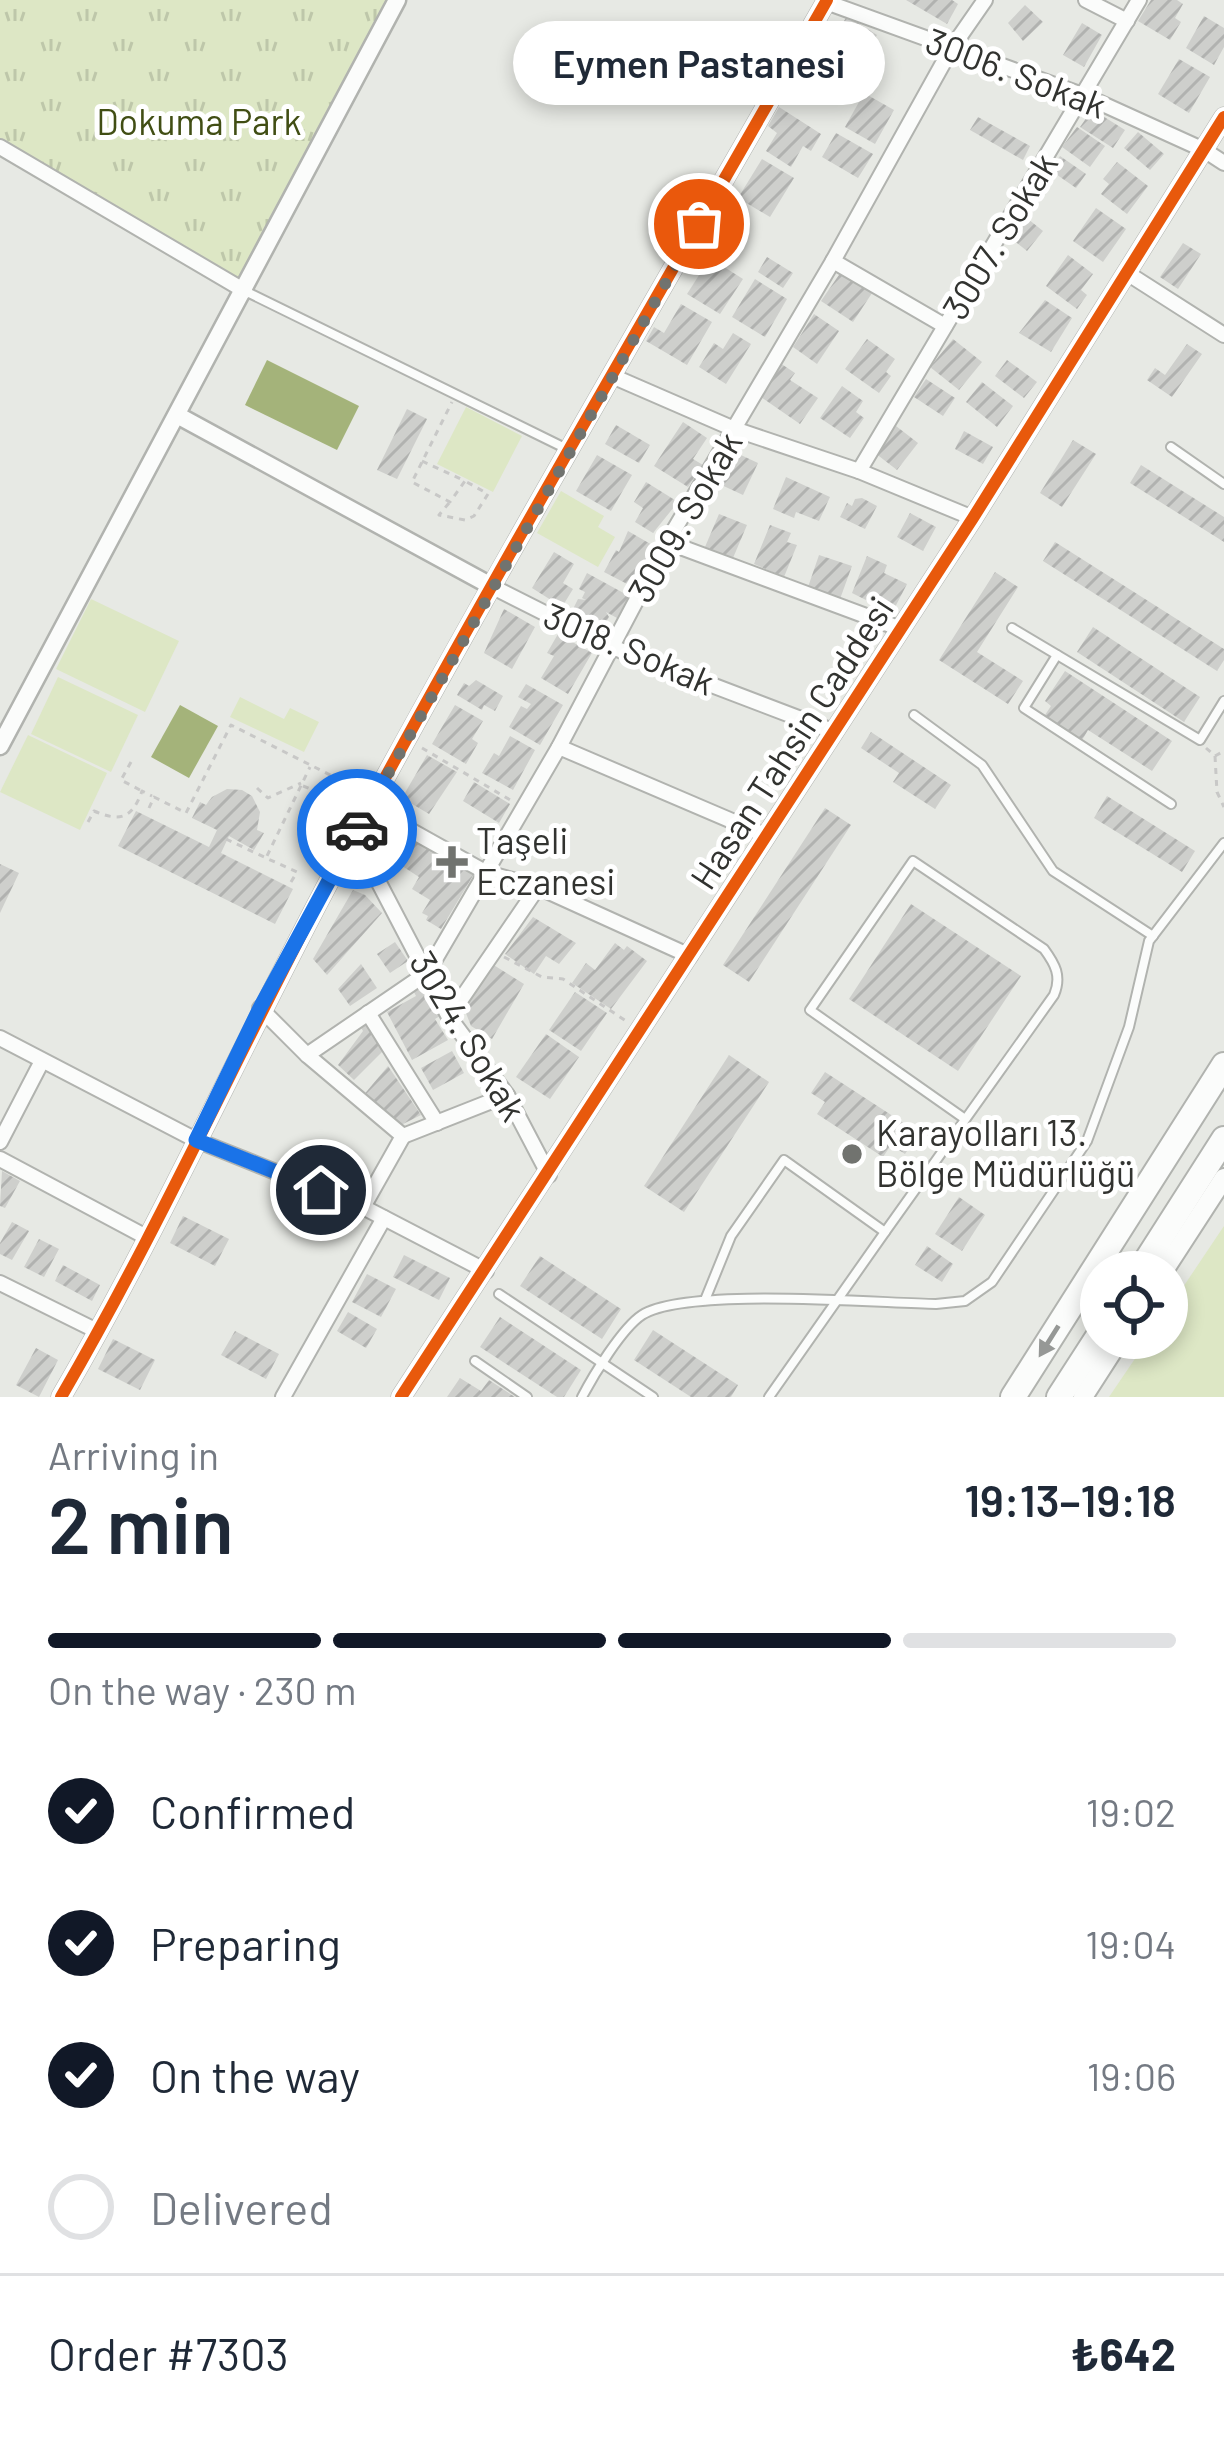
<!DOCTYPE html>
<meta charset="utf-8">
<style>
body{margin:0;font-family:Barlow,sans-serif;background:#f2f2f3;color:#1f2937;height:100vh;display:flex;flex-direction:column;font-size:45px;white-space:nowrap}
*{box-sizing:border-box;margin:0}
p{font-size:39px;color:#747a83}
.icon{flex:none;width:66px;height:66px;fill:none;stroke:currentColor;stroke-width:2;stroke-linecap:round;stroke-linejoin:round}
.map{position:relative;height:1397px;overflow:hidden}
.side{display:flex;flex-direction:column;background:#fff;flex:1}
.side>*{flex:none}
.tools{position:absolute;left:1080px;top:1251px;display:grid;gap:24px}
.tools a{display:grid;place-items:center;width:108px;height:108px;border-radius:50%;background:#fff;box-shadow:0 6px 18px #0003;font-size:60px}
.pin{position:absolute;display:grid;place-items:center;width:102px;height:102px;color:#fff;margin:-51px;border:6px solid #fff;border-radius:50%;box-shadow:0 3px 12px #0007}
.courier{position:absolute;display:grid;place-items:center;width:120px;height:120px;margin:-60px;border:9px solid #1a73e8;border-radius:50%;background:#fff;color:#222;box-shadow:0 3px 15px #0007}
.bubble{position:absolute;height:84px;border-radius:42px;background:#fff;box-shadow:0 6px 18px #0003;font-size:39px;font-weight:600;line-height:84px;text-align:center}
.overview em{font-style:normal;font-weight:600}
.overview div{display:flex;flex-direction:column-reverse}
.overview{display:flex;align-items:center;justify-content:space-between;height:204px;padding:0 48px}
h1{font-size:78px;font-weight:600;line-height:90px}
.bar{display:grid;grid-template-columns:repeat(4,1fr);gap:18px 12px;align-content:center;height:144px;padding:0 48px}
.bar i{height:15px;border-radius:9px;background:#e0e1e3}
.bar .selected{background:#111827}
.bar p{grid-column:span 4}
.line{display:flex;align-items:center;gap:30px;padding:0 48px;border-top:3px solid #e0e1e3}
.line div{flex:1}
ol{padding:0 48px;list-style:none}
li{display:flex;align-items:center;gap:36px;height:132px}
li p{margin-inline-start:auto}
li .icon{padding:12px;border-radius:50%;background:#111827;color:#fff;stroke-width:4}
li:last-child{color:#747a83}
li i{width:66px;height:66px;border:6px solid #e0e1e3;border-radius:50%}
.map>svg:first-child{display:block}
</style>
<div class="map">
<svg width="1224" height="1397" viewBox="0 0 1224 1397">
<defs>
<pattern id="park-tufts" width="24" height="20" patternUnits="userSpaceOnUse" patternTransform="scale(3)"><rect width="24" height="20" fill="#dde7c5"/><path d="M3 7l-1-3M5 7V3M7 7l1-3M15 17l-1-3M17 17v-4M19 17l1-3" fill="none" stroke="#bec7aa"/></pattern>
<pattern id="building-hatch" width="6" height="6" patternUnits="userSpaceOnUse" patternTransform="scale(3)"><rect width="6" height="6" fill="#cecfcc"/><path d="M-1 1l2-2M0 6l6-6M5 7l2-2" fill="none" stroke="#b1b2b0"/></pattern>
</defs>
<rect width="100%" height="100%" fill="#e7e9e4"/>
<!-- green -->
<g fill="#dde7c5">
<path d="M466,407L522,436L493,492L437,464Z"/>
<path d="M561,491L604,516L598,527L615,537L598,567L537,533Z"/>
<path d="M91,599L179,641L145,712L56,669Z"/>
<path d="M58,677L138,715L111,772L31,734Z"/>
<path d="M240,697L284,719L290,708L319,722L304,752L230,717Z"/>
<path d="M28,735L107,773L80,830L0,792Z"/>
<path d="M1224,1226V1397H1109L1149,1338H1167V1311Z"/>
</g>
<!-- park -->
<path fill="url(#park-tufts)" d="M0,0H400L245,291L0,147Z"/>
<!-- water -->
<g fill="#a4b37a">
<path d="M267,360L359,406L337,450L245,405Z"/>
<path d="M180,705L218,726L189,778L151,757Z"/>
</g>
<!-- building -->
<g fill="url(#building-hatch)">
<path d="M906,0H952L958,4L947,24Z"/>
<path d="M1151,0H1177L1183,4L1175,18L1181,22L1170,40L1138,21Z"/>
<path d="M1025,5L1043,22L1023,41L1008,23Z"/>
<path d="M847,16L877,35L853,73L823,55Z"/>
<path d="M1204,16L1224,28V47L1214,65L1186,48Z"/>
<path d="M1082,23L1102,35L1084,67L1063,55Z"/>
<path d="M1179,59L1210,77L1189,113L1158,94Z"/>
<path d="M817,67L843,85L831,103L818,94L814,100L800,90Z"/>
<path d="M864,93L894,110L875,144L845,127Z"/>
<path d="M779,107L821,134L811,151L803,146L791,167L766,151L777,133L768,126Z"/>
<path d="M1098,113L1125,130L1113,148L1080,127L1087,117L1093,120Z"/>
<path d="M978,117L1030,146L1023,160L970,130Z"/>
<path d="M1077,127L1105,146L1090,167L1062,147Z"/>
<path d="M1138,132L1164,154L1150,170L1124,148Z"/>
<path d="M836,133L873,154L858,178L822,157Z"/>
<path d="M1060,156L1086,174L1076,188L1050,170Z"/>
<path d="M762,159L794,178L770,217L738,198Z"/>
<path d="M1117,162L1148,186L1127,214L1101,194L1109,184L1103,179Z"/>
<path d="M1096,208L1126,229L1103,262L1073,241Z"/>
<path d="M1023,215L1043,231L1027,251L1007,235Z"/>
<path d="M1183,243L1201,254L1178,289L1160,277Z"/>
<path d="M1068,255L1093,274L1081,290L1087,295L1077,309L1046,286Z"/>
<path d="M767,257L793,273L783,288L758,272Z"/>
<path d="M710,258L743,279L720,314L687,294Z"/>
<path d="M843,269L874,290L853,322L821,301Z"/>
<path d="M755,279L787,299L765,337L732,317Z"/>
<path d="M1045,300L1072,318L1051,352L1019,333Z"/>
<path d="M681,304L712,322L687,365L646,341L654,327L664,333Z"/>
<path d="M814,314L839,331L817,364L793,347Z"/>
<path d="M733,333L751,344L726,384L699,367L714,343L723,349Z"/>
<path d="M867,339L895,359L886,372L891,376L879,393L845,369Z"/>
<path d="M953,339L982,362L959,390L930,367Z"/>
<path d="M1187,344L1202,354L1172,397L1147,380L1155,368L1165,375Z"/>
<path d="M1007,360L1037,382L1024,398L995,376Z"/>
<path d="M780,363L795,373L790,380L818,398L800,424L758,395Z"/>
<path d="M926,379L955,398L943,416L914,397Z"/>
<path d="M982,382L1013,406L997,427L966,402Z"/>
<path d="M842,386L863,401L856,412L864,418L850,438L820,418Z"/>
<path d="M407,409L427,419L397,479L377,470Z"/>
<path d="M683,422L707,438L693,459L703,465L688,487L654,466Z"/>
<path d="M616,425L650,445L639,463L605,444Z"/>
<path d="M896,426L918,443L897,470L875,453Z"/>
<path d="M964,431L993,447L983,464L955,449Z"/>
<path d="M1073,440L1096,454L1062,507L1040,493Z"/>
<path d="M730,450L758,463L743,495L715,482Z"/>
<path d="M597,455L632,475L611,511L576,491Z"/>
<path d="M1141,465L1224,517V542L1130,483Z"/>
<path d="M786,477L830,497L819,521L796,512L794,518L773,509Z"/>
<path d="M646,482L678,502L653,533L635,522L643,508L634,502Z"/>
<path d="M862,498L877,506L865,529L840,517L847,503L852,506L855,499Z"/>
<path d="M910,513L936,527L923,551L897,537Z"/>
<path d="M719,514L747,525L733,558L705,547Z"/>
<path d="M770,525L791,533L787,542L797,545L784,577L754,564Z"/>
<path d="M628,531L654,546L631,586L604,572L616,550L619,552Z"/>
<path d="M1055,542L1224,649V660L1217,671L1043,561Z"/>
<path d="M554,552L574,564L563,583L573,589L562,607L532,588Z"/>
<path d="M819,555L852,566L840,599L808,587Z"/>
<path d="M867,556L887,565L884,573L907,584L892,613L852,593Z"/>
<path d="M995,572L1018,587L977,652L1023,681L1008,704L939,660Z"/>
<path d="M587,573L629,596L617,618L606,612L609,617L602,630L571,613L578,599L586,600L582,598L585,592L579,589Z"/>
<path d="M504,609L535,627L512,669L484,653Z"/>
<path d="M1093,627L1200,697L1184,722L1077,652Z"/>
<path d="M558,634L592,653L568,694L541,678L554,656L547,653Z"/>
<path d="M1065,671L1172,741L1152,771L1088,730L1081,742L1043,718L1051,706L1045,701Z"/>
<path d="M476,680L503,696L495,711L484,705L482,710L457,695L464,683L469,686Z"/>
<path d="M526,684L563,705L540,745L509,727L521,706L527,709L531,704L518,697Z"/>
<path d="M455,705L483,721L472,739L478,743L466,764L432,744Z"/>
<path d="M871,732L951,785L935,809L893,782L899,773L861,748Z"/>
<path d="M510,736L535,750L513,790L482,773L494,753L499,756Z"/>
<path d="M427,755L457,772L429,814L402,798Z"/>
<path d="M474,782L510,804L499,823L463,801Z"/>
<path d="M227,789L242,790L252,796L260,812L257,830L264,833L254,850L229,836L221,853L293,889L275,924L118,846L136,811L209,847L217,830L192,818L200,802L206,805L212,797Z"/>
<path d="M1107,796L1195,851L1182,872L1094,818Z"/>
<path d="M825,808L851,825L749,982L723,965Z"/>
<path d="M405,829L477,869L441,929L426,920L428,916L422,913L430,900L412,889L419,877L396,862L406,848L396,842Z"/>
<path d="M0,864L19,873L0,913Z"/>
<path d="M353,890L365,895L382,913L327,975L313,959Z"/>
<path d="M911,904L1021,976L958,1071L849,999Z"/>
<path d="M533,917L576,943L559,964L546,956L534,974L505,954Z"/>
<path d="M395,942L408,961L390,973L377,954Z"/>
<path d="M615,943L624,950L627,946L647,961L611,1009L572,983L586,963L595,970Z"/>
<path d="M361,964L377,988L350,1006L338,989Z"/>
<path d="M492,964L524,984L492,1039L471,1026L464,1008Z"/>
<path d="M422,985L440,1016L435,1019L448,1040L412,1060L387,1012L416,996L413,990Z"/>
<path d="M575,992L607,1013L581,1051L549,1030Z"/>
<path d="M363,1021L383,1051L354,1080L338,1065L363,1031L359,1024Z"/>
<path d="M546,1034L579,1057L550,1099L516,1077Z"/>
<path d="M452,1051L464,1073L433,1090L421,1068Z"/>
<path d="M729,1055L769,1082L684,1212L644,1186Z"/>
<path d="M388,1066L421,1115L397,1127L362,1097Z"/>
<path d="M825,1072L919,1133L905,1154L891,1145L883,1157L817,1114L825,1102L811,1093Z"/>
<path d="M2,1171L20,1181L5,1208L0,1206Z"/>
<path d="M959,1197L985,1215L962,1251L935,1234Z"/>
<path d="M301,1205L333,1215L326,1238L294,1228Z"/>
<path d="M183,1216L229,1239L215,1266L170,1243Z"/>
<path d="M12,1222L29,1231L12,1260L0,1254V1243Z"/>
<path d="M39,1239L59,1249L44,1277L24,1267Z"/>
<path d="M927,1246L953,1264L942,1282L915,1265Z"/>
<path d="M404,1255L450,1278L439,1300L393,1277Z"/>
<path d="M540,1256L621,1309L602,1339L520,1286Z"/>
<path d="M63,1265L100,1285L92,1301L55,1281Z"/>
<path d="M367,1274L396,1289L381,1317L352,1302Z"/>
<path d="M348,1312L377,1329L366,1348L337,1331Z"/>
<path d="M500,1317L581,1370L564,1397H557L480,1347Z"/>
<path d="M653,1330L738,1385L731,1397H691L634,1360Z"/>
<path d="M235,1331L279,1354L266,1379L221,1355Z"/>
<path d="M113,1339L155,1360L140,1390L98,1369Z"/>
<path d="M36,1348L58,1360L39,1397L16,1385Z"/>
<path d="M460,1378L481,1391L489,1380L515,1397H447Z"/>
</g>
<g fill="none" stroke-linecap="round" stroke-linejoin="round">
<!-- service casing -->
<g stroke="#b1b3af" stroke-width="12">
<g id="service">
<path d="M247,292L567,449"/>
<path d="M1171,447L1224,484"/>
<path d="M1012,628L1200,740L1224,701"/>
<path d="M1057,655L1024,708L1171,804"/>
<path d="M914,715L982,765L1053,871L1153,936"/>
<path d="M885,1232L1054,995C1062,976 1055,964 1044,949L913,861L810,1010L965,1119"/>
<path d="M499,1294L653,1397"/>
<path d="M705,1300L731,1236L784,1160L885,1232L769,1397"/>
<path d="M475,1361L527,1397"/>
<path d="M582,1397C593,1376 622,1328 642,1315C686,1287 875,1303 936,1304L965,1301L992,1282L1087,1141L1129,1027L1149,941L1224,843"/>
</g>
</g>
<!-- minor casing -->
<g stroke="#b1b3af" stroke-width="18">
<g id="minor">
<path d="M1086,0L1127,21"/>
<path d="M826,2L1085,96L1204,150L1224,163"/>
<path d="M0,147L245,291"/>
<path d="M833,261L945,326"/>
<path d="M1127,273L1224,335"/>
<path d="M612,376L734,429L859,471L973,518"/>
<path d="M859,471L1139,0"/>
<path d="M667,542L901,629"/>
<path d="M493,587L612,647L835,732"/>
<path d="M559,747L767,836"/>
<path d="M369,807L487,873L538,887L690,956"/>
<path d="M354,835L449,1017L507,1095L549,1175"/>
<path d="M260,1008L307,1055L403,1136L363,1207"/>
<path d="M368,1013L437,1123"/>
<path d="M449,1017L538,887"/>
<path d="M0,1038L196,1140L363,1207L486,1271"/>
<path d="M307,1055L427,973L559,747L667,542L833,261L951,49L985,0"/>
<path d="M403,1136L507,1095"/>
<path d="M0,1142L42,1061"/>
<path d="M0,1159L148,1238"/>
<path d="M0,1283L99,1332"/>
<path d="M283,1397L384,1218"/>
</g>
</g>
<!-- tertiary casing -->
<g stroke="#b1b3af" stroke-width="21">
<g id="tertiary">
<path d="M177,415L493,587"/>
<path d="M0,746L397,0"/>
<path d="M61,1397C163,1222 245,1037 341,859C497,569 664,286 827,0"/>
<path d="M401,1397L973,518L1224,117"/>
</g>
</g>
<!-- secondary casing -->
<g stroke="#b1b3af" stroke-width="22">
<g id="secondary">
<path d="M1163,1272L1224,1178"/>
<path d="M1083,1397L1121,1338"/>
</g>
</g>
<!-- trunk casing -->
<g stroke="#b1b3af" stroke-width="28">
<g id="trunk">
<path d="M1139,1272L1224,1139"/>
<path d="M1013,1397L1224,1065"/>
<path d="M1059,1397L1101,1332"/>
</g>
</g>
<!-- path -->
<g stroke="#c8c8c7" stroke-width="3" stroke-dasharray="6 6" stroke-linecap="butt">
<path d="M422,461L465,481L450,502L412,482L452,402"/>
<path d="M449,503L439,515L465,520L474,516L488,494L465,481"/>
<path d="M422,748L512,801"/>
<path d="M1206,748L1215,756L1224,751"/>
<path d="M1215,756L1217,792L1224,807"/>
<path d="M131,762L121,780L140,790"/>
<path d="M303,786L313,790"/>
<path d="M257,788L268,798L301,783"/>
<path d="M149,808L154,797L186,813L231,725L362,791"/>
<path d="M88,822L94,811C120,822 132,819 142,791L152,796"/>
<path d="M226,839L264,857"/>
<path d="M291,882L297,872L266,858L310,767"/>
<path d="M504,957L542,977L563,979L626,1021"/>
</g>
<!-- service -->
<use href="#service" stroke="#fbfcfb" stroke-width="8"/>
<!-- minor -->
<use href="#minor" stroke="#fbfcfb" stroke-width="14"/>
<!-- tertiary -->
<use href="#tertiary" stroke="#fbfcfb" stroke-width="16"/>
<!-- secondary -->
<use href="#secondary" stroke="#fbfcfb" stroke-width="18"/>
<!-- trunk -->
<use href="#trunk" stroke="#fbfcfb" stroke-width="24"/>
<!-- cycleway casing -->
<g stroke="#fff" stroke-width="20">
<g id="cycleway">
<path d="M61,1397C163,1222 245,1037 341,859C497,569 664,286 827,0"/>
<path d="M401,1397L973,518L1224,117"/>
</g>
</g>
<!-- cycleway -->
<use href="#cycleway" stroke="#e8590c" stroke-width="12"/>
</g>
<!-- one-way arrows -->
<defs><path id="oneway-solid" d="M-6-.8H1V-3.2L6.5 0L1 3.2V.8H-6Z" transform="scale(3)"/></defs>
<use fill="#969896" href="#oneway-solid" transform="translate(1049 1341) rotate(122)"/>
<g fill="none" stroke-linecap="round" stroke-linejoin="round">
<!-- done -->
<path stroke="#71736f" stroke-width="12" stroke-dasharray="0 21.6" d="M357,829L699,224"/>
<!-- route -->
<path stroke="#1a73e8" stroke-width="15" d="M321,1190L196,1140L260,1008L357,829"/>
</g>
<!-- markers -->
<g fill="#71736f" stroke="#fff" stroke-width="4.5">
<path d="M446 844h12v12h12v12h-12v12h-12v-12h-12v-12h12z"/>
<circle cx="852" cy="1154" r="12"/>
</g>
<g text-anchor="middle" stroke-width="10" stroke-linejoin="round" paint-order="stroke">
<!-- street labels -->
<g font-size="36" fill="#323330" stroke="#fff">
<text transform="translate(1016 73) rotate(21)" y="13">3006. Sokak</text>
<text transform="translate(1000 236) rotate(-59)" y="13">3007. Sokak</text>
<text transform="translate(685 517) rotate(-60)" y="13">3009. Sokak</text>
<text transform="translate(629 649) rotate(23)" y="13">3018. Sokak</text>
<text transform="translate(792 743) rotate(-57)" y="13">Hasan Tahsin Caddesi</text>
<text transform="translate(468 1036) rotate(59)" y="13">3024. Sokak</text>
</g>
<!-- park labels -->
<g font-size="36" fill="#414e14" stroke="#fff">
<text x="199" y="135">Dokuma Park</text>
</g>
<!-- poi labels -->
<g font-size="36" fill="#323330" stroke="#fff" text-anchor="start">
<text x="476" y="854">Taşeli<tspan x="476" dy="41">Eczanesi</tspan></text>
<text x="876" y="1146">Karayolları 13.<tspan x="876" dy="41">Bölge Müdürlüğü</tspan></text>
</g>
</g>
</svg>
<div class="tools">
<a><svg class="icon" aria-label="locate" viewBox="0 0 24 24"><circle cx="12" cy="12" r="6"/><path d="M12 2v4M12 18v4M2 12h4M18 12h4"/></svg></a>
</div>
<div class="pin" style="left:699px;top:224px;background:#ea580c"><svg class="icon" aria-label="bag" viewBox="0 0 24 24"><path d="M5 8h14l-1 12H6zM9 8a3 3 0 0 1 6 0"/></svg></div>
<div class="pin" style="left:321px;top:1190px;background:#1f2937"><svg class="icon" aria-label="home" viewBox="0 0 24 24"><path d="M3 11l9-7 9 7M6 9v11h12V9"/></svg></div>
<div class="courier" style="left:357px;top:829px"><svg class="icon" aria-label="car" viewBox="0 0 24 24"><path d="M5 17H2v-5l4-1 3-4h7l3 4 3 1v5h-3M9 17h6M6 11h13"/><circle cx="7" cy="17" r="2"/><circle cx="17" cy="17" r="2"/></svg></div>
<div class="bubble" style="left:513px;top:21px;width:372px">Eymen Pastanesi</div>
</div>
<section class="side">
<div class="overview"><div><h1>2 min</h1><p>Arriving in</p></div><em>19:13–19:18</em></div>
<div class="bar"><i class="selected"></i><i class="selected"></i><i class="selected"></i><i></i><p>On the way · 230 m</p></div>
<ol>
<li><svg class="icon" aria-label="check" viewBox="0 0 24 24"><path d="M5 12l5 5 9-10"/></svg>Confirmed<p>19:02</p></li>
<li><svg class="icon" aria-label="check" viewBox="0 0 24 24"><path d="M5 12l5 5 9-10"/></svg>Preparing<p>19:04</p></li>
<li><svg class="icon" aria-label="check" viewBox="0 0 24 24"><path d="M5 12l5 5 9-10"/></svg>On the way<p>19:06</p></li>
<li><i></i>Delivered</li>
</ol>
<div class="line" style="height:156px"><div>Order #7303</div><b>₺642</b></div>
</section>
